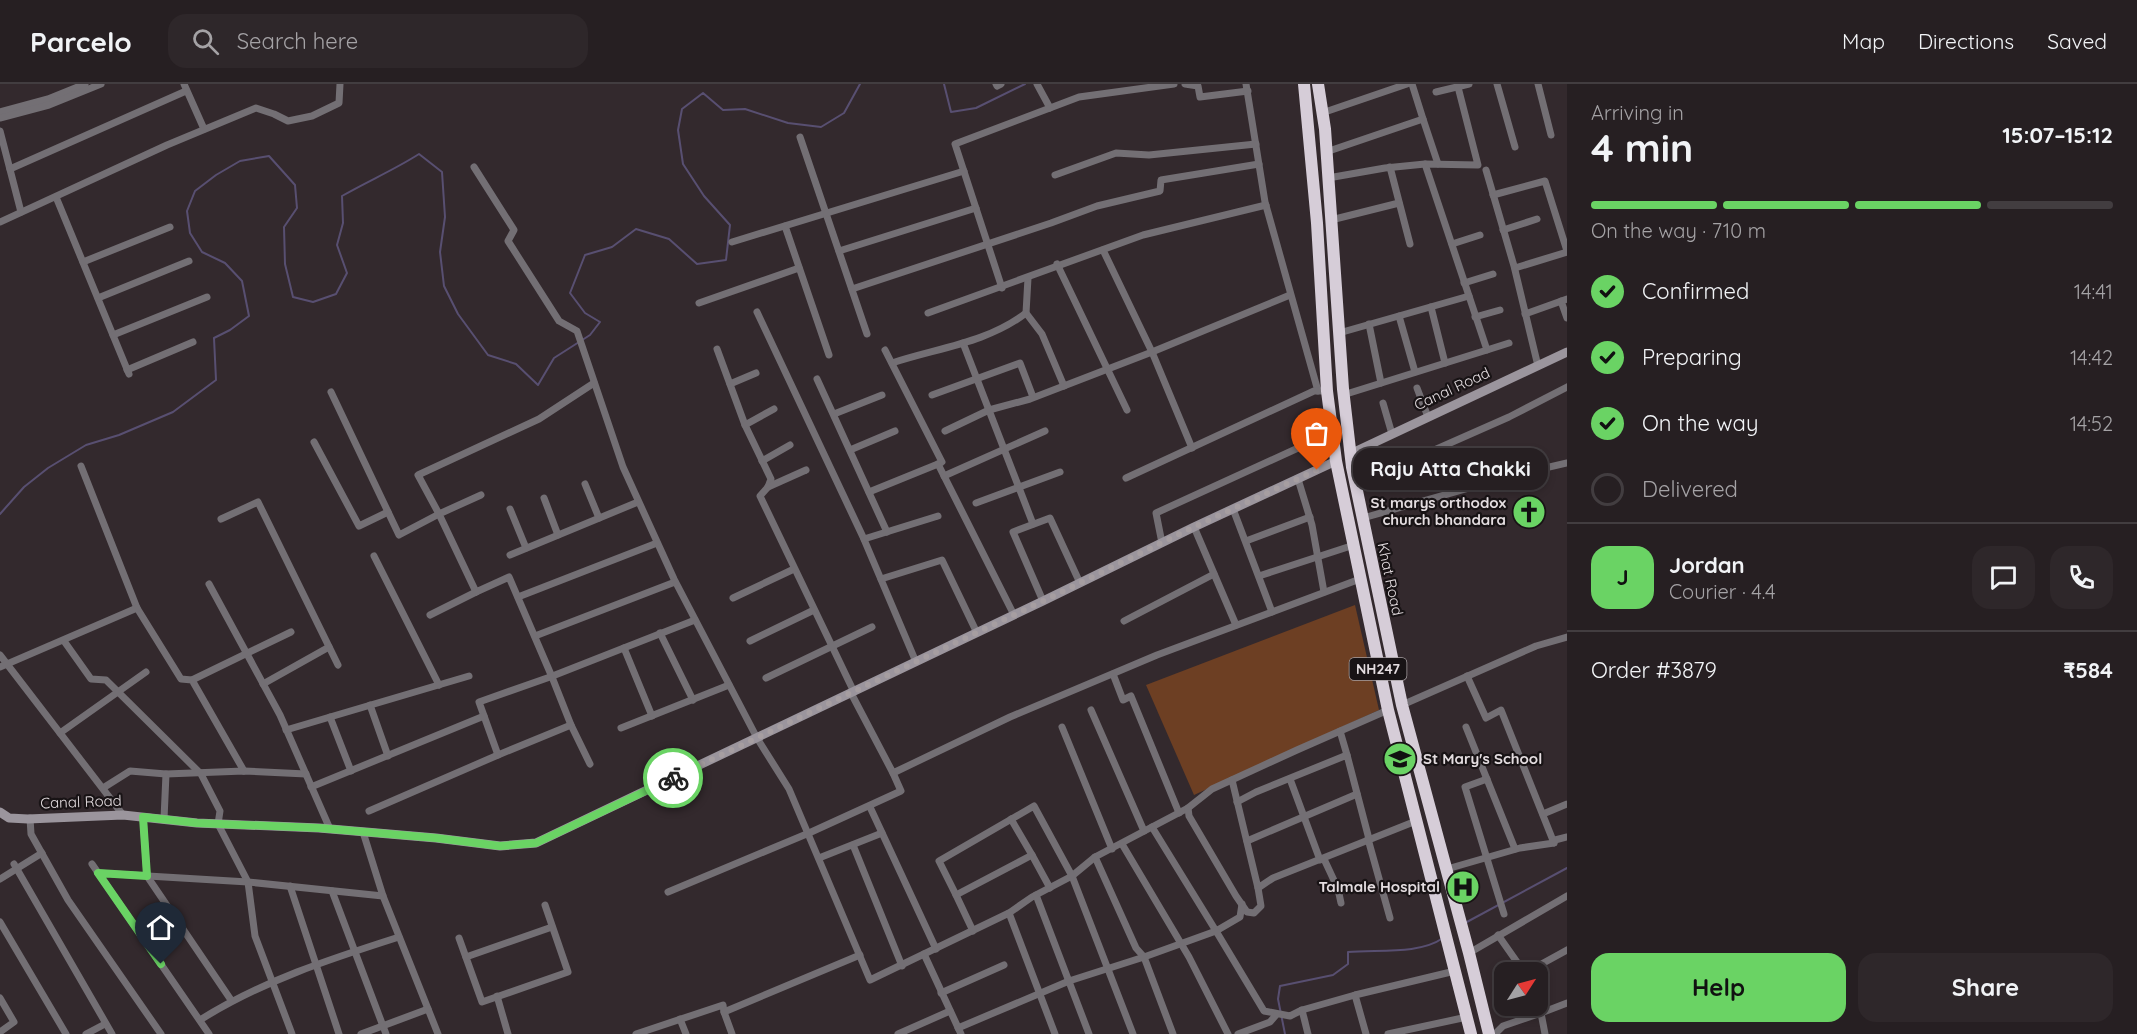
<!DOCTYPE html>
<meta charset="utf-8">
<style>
body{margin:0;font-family:Quicksand,sans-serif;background:#2e272a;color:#f1f3f6;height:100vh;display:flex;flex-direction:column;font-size:22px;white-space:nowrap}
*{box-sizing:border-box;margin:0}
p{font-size:20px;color:#a4a2a5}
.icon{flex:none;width:33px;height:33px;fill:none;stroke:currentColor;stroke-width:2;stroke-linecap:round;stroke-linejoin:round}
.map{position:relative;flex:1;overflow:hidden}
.drawer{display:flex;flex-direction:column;background:#261f22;width:570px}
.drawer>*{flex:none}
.needle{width:39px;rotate:54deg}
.tools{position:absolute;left:1494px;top:878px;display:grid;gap:12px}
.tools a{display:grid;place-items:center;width:54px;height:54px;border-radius:12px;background:#261f22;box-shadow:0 3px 9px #0003,0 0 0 2px #423d40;font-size:30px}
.pin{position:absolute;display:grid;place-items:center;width:51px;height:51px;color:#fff;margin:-62px -26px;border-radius:50% 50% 50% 0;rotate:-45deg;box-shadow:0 0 6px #0007}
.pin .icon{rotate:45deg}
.courier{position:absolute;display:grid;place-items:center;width:60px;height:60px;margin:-30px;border:4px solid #6ad364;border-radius:50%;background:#fff;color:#222;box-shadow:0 2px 8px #0007}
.bubble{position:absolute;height:42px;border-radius:18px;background:#261f22;box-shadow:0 3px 9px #0003,0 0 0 2px #423d40;font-size:20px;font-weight:800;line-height:42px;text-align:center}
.summary em{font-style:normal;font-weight:800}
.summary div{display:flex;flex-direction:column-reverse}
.summary{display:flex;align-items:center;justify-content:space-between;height:102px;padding:0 24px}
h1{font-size:39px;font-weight:800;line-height:45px}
.bar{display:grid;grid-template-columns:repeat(4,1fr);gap:9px 6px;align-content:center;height:72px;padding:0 24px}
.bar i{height:8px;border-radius:4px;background:#423d40}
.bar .active{background:#6ad364}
.bar p{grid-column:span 4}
.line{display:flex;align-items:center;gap:15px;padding:0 24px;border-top:2px solid #423d40}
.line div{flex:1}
.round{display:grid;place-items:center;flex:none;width:63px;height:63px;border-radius:18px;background:#2e272a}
ol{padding:0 24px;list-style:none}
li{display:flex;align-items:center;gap:18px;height:66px}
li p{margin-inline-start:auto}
li .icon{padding:6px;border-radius:50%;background:#6ad364;color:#111;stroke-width:4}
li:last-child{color:#a4a2a5}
li i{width:33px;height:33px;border:3px solid #423d40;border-radius:50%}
.cta{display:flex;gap:12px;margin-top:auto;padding:12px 24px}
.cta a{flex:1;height:69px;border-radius:18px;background:#6ad364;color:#111;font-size:24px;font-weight:800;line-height:69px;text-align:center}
.cta a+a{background:#2e272a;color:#f1f3f6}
header{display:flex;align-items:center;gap:36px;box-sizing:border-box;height:84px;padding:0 30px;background:#261f22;border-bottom:2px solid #423d40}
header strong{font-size:28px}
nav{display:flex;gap:33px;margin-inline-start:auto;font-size:21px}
.search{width:420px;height:54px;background:#2e272a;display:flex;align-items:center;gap:15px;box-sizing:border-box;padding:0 21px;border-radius:18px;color:#a4a2a5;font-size:22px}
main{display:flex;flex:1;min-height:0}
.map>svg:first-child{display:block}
</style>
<header>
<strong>Parcelo</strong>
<div class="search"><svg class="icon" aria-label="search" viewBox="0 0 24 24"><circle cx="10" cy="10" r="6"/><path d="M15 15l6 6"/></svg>Search here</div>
<nav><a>Map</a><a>Directions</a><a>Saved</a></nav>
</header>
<main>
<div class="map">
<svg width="1567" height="950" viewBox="0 0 1567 950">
<rect width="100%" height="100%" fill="#33292d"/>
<!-- green -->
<path fill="#6d3f23" d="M1355,521L1379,626L1194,711L1146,601Z"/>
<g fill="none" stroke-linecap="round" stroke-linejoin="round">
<!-- stream -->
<g stroke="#584f71" stroke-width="2">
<path d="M944,0L951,28L976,24L1025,0"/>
<path d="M0,430L24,403L48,384L86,361L119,351L173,328L216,296L214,254L230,246L249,232L242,197L225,179L202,168L190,149L187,127L195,107L216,91L240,77L269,72L295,101L297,124L284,143L285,180L293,213L313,218L336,210L347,189L337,161L343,139L342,112C368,97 394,86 419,70L442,88L445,133L440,168L444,202L458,230L488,271L516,280L538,301L554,274L590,251L600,238L585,229L570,209L585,171L612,163L636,145L669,155L697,180L726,176L730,141L704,112L683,80L678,46L682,25L703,9L723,26L745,25L788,39L821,43L844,29L860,0"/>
<path d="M1465,839L1567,784"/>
<path d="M1285,950L1278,915L1280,902L1333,891L1348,880V868C1376,865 1419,871 1443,854"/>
</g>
<!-- street -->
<g stroke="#736f74" stroke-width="7">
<path d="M184,0L204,45"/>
<path d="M996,0L997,2L1001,0"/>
<path d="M1037,0L1050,24"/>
<path d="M1185,0L1198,2L1200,13L1248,7"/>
<path d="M1246,0L1265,118L1318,307"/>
<path d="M1497,0L1515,63"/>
<path d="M1538,0L1551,51"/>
<path d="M1436,8L1469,0"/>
<path d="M0,28L48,15L85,0"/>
<path d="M1322,29L1407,0"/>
<path d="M0,34L49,21L101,0"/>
<path d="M1423,35L1438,80"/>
<path d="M0,47L21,128"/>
<path d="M800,53L867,250"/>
<path d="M1326,68L1423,35L1412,0"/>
<path d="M474,83L514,146L508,157L559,237L577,247L623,383L674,495L757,654L789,705L870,896L1009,829L1032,813L1072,792L1095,773L1188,724L1212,705L1297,666L1388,626"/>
<path d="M1390,83L1410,160"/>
<path d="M10,85L186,7"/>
<path d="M1486,86L1514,182L1538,282"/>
<path d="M1055,91L1116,69L1149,71L1256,60"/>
<path d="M1328,94L1385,84L1425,80L1478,81L1458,3"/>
<path d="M1493,111L1545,97L1567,167"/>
<path d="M56,113L129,290"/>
<path d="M1331,136L1399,119"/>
<path d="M0,138L167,61L256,24L274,30L288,37L312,32L339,19L340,0"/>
<path d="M785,142L829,271"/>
<path d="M1503,146L1537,135"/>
<path d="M732,158L964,87"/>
<path d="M1452,160L1480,151"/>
<path d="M1103,166L1152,268L1192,364"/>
<path d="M839,167L976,124"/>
<path d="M83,178L170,143"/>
<path d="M1057,180L1127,326"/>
<path d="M1515,184L1567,168"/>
<path d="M1028,194L1026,229L1042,250L1064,302"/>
<path d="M1464,199L1493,190"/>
<path d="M1002,204L955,60L1079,13L1174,0"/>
<path d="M852,205L1051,139L1097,122L1160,107L1161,96L1259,80"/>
<path d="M98,214L189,177"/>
<path d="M1561,217L1567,234"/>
<path d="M699,219L799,184"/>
<path d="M1431,223L1445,279"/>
<path d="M757,228L863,453L916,578"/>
<path d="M928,229L1143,151L1266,121"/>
<path d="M1525,230L1567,215"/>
<path d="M1399,232L1415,288"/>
<path d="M1475,233L1500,226"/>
<path d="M1369,240L1381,299"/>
<path d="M1339,249L1469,212"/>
<path d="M113,251L207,213"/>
<path d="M963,259L1033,440"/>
<path d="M717,265L745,341L771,395L768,403L760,412L854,608"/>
<path d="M885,266L942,378L938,380L1014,531"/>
<path d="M1487,266L1509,259"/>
<path d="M892,279C937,264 987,259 1026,229"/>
<path d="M127,286L193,258"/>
<path d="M817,295L887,448"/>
<path d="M730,300L756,289"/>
<path d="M1417,304L1428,333"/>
<path d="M331,308L399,451L439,430L418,391L539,335L594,299"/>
<path d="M932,311L1020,279L1033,313"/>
<path d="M1343,311L1487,266L1425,80"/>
<path d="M1383,319L1392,350"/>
<path d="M834,330L882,311"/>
<path d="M745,341L774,325"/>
<path d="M945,347L989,326L1030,315L1152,268L1290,211"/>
<path d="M314,358L359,442L388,428"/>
<path d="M850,366L895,347"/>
<path d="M762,377L790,361"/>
<path d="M81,382L137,524L181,595L192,596L244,687"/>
<path d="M944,392L1045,347"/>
<path d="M1126,394L1314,307H1322"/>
<path d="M1298,395L1312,441L1324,508"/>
<path d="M585,400L599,434"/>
<path d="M1355,401L1509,333L1567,303"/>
<path d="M768,403L806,386"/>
<path d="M869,408L938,380"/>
<path d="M481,411L439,430L476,508L509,493L552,593L571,641L590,680"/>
<path d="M544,414L558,451"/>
<path d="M976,419L1060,388"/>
<path d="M510,425L526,464"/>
<path d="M1233,425L1272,528"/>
<path d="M1363,434L1515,391L1567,379"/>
<path d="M221,435L258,418L338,581"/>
<path d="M1194,443L1236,541"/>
<path d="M864,455L938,432"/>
<path d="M1246,457L1310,433"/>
<path d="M1162,459L1156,429L1333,348"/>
<path d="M510,471L638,418"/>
<path d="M374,472L439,601"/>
<path d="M1259,492L1354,461"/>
<path d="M881,495L942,476L977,549"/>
<path d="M209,500L280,631L330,745"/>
<path d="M518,513L657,459"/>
<path d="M733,514L794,485"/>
<path d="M1043,517L1013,448L1050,434L1080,499"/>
<path d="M430,531L476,508"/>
<path d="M1124,537L1214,490"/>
<path d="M660,549L693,616"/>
<path d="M535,552L675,498"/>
<path d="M64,557L91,595L106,596L201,690L220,727L218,740L248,798L255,852L292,950"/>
<path d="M750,557L814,526"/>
<path d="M624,564L652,632"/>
<path d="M0,571L123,731"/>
<path d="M0,583L137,524"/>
<path d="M1113,590L1123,616L1131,612L1179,729"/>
<path d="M766,594L872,543"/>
<path d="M192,596L291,548"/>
<path d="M263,600L329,563"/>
<path d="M851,609L893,689L1010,633L1157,571L1360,495"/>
<path d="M370,621L388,672"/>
<path d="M1402,621L1536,562L1567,553"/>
<path d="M1091,626L1144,747"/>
<path d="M330,633L351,687"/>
<path d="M571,641L498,671L479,618L550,593L695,536"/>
<path d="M1062,643L1112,765"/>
<path d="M1466,643L1515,765"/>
<path d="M621,644L729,601"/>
<path d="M286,646L469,592"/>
<path d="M1340,647L1347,671"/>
<path d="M60,649L146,588"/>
<path d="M1290,695L1320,776"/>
<path d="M1487,695L1465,703L1504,830"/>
<path d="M1232,696L1258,804L1273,794L1416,737"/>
<path d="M311,703L484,632"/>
<path d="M103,704L130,687L166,690L244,687L306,690"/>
<path d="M1237,718L1256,708L1347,671L1369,755"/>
<path d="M870,723L936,865"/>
<path d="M1188,724L1189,732L1236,812L1247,828L1254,829L1261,822L1258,804"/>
<path d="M369,727L498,671"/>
<path d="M1543,730L1567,720"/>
<path d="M143,733L147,792L231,916"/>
<path d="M30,734L31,750L68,816L161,950"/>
<path d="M164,735L166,690"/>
<path d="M1011,735L1032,771"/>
<path d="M1152,743L1216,847L1240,833L1242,820"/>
<path d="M363,748L383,812L438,950"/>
<path d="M1368,755L1390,834"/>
<path d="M1247,757L1357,710"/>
<path d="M1554,759L1555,756L1567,753"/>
<path d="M1122,760L1189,873L1228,950"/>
<path d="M853,761L902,882"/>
<path d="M1095,773L1136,864L1144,873L1173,950"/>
<path d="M819,774L882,749"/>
<path d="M1324,775L1338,805L1341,819"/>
<path d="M14,780L112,950"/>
<path d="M92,780L209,950"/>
<path d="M1447,785L1520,764L1554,759L1501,626L1486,634L1467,592"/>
<path d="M98,789L248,798L383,812"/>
<path d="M0,795L42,769"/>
<path d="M290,802L339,950"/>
<path d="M332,807L386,950"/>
<path d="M668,808L809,749L901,707L893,689"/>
<path d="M956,811L939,777L1034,722L1072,792L1133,950"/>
<path d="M1036,811L1089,950"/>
<path d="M1009,829L1055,950"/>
<path d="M0,838L66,950"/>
<path d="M973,847L956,811L1032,771L1050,804"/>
<path d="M1498,851L1524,888"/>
<path d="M459,854L482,918L568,888L545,821"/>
<path d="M1469,869L1567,812"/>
<path d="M924,870L961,950"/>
<path d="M466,873L552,843"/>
<path d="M1527,888L1567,866"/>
<path d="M941,909L1004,881"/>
<path d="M1355,911L1366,950"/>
<path d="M497,912L508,950"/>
<path d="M0,914L14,938L0,948"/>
<path d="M1302,926L1308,950"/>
<path d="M680,935L686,950"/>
<path d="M200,936C262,897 330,875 399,853"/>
<path d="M958,944L1069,897L1144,873L1216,847L1264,927L1290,932L1302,926L1355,911L1455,887"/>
<path d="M86,950L105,940"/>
<path d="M361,950L428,925"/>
<path d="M636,950L723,921L724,928"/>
<path d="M732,950L724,928L860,871"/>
<path d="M898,950L950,927"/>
<path d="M1238,950L1270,938L1276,931"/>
<path d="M1388,950L1467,933"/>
<path d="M1495,950L1503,942L1541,929"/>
<path d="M1545,950L1541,929L1567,919"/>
</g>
<!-- secondary -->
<g stroke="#9b959d" stroke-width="9">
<path d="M1350,370L1567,268"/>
<path d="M0,728L9,734L28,735L123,731L197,739L319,744L436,754L500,762L536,759L1043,517L1194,443L1336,377"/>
</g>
<!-- highway -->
<g stroke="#d6cdd8" stroke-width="12">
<path d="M1304,0L1317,139L1327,307L1336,377L1388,626L1471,950"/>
<path d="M1318,0L1325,45L1343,305L1352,383L1402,621L1469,869L1489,950"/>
</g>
</g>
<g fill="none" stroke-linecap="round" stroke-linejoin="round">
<!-- done -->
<path stroke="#a69ea1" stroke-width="6" stroke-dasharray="0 10.8" d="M673,694L1043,517L1194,443L1317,386"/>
<!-- route -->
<path stroke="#6ad364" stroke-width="8" d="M161,880L98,789L147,792L143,733L197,739L319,744L436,754L500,762L536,759L673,694"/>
</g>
<!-- icons -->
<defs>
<g id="church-disc" transform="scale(1.725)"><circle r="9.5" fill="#6ad364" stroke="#181315"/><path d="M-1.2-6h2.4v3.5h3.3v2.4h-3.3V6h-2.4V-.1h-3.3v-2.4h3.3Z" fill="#111"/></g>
<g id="school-disc" transform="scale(1.725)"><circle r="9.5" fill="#6ad364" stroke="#181315"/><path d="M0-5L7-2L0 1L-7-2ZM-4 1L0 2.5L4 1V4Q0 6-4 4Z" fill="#111"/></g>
<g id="hospital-disc" transform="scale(1.725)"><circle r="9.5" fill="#6ad364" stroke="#181315"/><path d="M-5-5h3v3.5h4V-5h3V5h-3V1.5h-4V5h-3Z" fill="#111"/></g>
</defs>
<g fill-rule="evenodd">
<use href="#church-disc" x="1529" y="428"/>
<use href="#school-disc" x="1400" y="675"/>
<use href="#hospital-disc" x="1463" y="803"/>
</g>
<g text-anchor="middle" stroke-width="4.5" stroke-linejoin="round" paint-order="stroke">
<!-- shield labels -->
<rect fill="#181315" stroke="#a7a0a3" stroke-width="1.5" x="1349.5" y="574" width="57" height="22" rx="4.5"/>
<g font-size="14" font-weight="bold" fill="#e4dde0">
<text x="1378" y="590">NH247</text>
</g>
<!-- street labels -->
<g font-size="15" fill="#e4dde0" stroke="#181315">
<text transform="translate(1452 305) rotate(-25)" y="5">Canal Road</text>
<text transform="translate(1390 495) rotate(78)" y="5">Khat Road</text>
<text transform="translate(81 718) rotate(-2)" y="5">Canal Road</text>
</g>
<!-- poi labels -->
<g font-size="15" font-weight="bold" fill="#e4dde0" stroke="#181315" text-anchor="end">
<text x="1506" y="424">St marys orthodox<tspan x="1506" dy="17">church bhandara</tspan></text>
<text x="1423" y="680" text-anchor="start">St Mary's School</text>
<text x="1440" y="808">Talmale Hospital</text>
</g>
</g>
</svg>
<div class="tools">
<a><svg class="needle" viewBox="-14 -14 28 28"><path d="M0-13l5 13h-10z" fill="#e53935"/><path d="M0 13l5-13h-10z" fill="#a4a2a5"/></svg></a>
</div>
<div class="pin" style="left:1317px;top:386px;background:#ea580c"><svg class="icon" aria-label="bag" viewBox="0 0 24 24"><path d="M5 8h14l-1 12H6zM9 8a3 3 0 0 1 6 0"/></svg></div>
<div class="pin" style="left:161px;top:880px;background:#1f2937"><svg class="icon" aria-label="home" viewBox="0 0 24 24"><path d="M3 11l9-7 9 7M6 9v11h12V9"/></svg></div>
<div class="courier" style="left:673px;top:694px"><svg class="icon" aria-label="bike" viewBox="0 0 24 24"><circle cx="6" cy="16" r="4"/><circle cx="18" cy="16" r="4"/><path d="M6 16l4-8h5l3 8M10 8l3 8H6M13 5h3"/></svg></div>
<div class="bubble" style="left:1353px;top:364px;width:195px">Raju Atta Chakki</div>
</div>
<section class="drawer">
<div class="summary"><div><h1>4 min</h1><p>Arriving in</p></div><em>15:07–15:12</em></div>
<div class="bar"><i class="active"></i><i class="active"></i><i class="active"></i><i></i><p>On the way · 710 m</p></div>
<ol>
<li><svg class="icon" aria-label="check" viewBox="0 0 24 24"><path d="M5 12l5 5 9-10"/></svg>Confirmed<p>14:41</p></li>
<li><svg class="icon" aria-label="check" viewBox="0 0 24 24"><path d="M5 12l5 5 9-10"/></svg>Preparing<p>14:42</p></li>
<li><svg class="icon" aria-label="check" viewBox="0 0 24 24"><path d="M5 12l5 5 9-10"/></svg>On the way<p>14:52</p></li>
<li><i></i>Delivered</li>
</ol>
<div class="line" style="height:108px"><b class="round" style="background:#6ad364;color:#111">J</b><div><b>Jordan</b><p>Courier · 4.4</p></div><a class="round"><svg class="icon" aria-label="chat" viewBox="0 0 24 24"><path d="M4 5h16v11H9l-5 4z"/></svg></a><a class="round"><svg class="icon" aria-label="phone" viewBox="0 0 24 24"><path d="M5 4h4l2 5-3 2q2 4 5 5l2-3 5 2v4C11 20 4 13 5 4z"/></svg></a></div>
<div class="line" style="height:78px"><div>Order #3879</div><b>₹584</b></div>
<div class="cta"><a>Help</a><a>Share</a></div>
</section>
</main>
